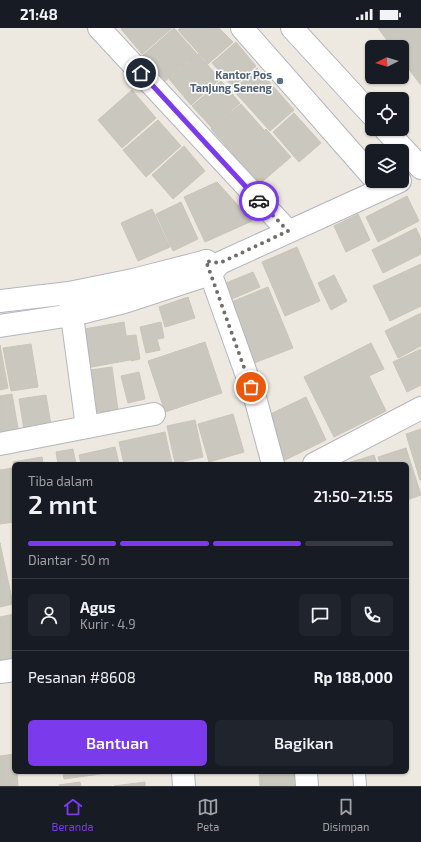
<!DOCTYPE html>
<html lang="id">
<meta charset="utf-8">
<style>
body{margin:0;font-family:"Exo 2",sans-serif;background:#20242c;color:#f1f3f6;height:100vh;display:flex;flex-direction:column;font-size:15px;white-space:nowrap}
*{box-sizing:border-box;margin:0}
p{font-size:13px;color:#9ea1a6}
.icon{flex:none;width:22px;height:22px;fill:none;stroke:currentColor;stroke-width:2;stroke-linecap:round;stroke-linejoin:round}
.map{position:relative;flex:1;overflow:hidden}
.sheet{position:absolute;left:12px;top:434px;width:397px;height:312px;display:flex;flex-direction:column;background:#171b24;border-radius:6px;box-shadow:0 1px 3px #0004}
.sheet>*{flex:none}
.needle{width:26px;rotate:265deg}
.buttons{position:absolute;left:365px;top:12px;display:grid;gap:8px}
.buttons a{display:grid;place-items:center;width:44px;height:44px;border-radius:6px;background:#171b24;box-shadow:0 1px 3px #0004;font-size:20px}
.pin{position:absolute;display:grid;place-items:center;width:34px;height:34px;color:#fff;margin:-17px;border:2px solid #fff;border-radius:50%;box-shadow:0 1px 4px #0007}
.courier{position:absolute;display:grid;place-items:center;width:40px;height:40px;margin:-20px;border:3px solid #7c3aed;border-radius:50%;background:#fff;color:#222;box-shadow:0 1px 5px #0007}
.headline em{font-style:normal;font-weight:600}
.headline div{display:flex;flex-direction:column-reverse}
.headline{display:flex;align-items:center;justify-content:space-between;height:68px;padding:0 16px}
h1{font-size:26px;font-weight:600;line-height:30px}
.bar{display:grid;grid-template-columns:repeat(4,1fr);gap:6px 4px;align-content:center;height:48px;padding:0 16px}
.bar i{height:5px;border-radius:3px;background:#363941}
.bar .active{background:#7c3aed}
.bar p{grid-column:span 4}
.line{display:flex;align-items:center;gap:10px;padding:0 16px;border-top:1px solid #363941}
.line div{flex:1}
.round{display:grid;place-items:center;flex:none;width:42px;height:42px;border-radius:6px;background:#20242c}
.cta{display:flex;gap:8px;margin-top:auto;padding:8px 16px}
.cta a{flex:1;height:46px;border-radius:6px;background:#7c3aed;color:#fff;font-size:16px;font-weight:600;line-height:46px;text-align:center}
.cta a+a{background:#20242c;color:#f1f3f6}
.status{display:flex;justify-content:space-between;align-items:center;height:28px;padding:0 20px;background:#171b24;direction:ltr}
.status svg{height:11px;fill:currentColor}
.tab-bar{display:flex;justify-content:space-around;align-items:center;height:56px;border-top:1px solid #363941;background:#171b24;font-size:11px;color:#9ea1a6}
.tab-bar a{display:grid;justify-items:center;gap:2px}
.tab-bar .active{color:#7c3aed}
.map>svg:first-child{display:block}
</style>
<div class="status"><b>21:48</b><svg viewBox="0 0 49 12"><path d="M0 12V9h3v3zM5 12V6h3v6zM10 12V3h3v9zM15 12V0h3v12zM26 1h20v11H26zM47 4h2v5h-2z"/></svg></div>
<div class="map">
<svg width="421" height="758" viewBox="0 0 421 758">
<rect width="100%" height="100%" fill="#eee9e0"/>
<!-- building -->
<g fill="#cac7be" stroke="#cac5b9">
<path d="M122,0H172L142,26L121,1Z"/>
<path d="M174,0L197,26L164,54L142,28Z"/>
<path d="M180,0H218L195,21L178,2Z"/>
<path d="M219,0L233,14L208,36L195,21Z"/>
<path d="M378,0H421V56H420L402,32V19H392Z"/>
<path d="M236,14L256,38L233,59L212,35Z"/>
<path d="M198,26L220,51L191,77L169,51Z"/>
<path d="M257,40L294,82L270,103L233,62Z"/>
<path d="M221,53L240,75L212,100L192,78Z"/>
<path d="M132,62L156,90L122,120L98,92Z"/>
<path d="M241,76L264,102L235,128L211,101Z"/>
<path d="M294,85L321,115L299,134L273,104Z"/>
<path d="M158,92L181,118L146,149L123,122Z"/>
<path d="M266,101L291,129L256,159L232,131Z"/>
<path d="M184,118L205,143L173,171L152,147Z"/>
<path d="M217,154L252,193L205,214L184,169Z"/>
<path d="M407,168L419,193L378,214L366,189Z"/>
<path d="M181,174L198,211L173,223L156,186Z"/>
<path d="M152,181L170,219L138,233L121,195Z"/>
<path d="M358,186L370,212L346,224L334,198Z"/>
<path d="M416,200L421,211V226L383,245L372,222Z"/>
<path d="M297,219L320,273L285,288L262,234Z"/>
<path d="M421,236V278L390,293L373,258Z"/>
<path d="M253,244L260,259L232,271L226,255Z"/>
<path d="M334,247L347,273L331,282L318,255Z"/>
<path d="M268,259L293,320L249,337L224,277Z"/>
<path d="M188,269L195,290L165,299L159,279Z"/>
<path d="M421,285V318L398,330L385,303Z"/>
<path d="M124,294L130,332L86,340L79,302Z"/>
<path d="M161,294L164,310L157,311L160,322L146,325L140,299Z"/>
<path d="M136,307L140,331L131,333L127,308Z"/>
<path d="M205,314L222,365L165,384L148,333Z"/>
<path d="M371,315L384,341L369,348L386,383L334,409L304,349Z"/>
<path d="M31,316L38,359L11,363L3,320Z"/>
<path d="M0,317L8,360L0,362Z"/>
<path d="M421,321V357L407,364L393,334Z"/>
<path d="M112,339L118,382L89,385L83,343Z"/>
<path d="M139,344L145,371L128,375L121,348Z"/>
<path d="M12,366L19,406L0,410V368Z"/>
<path d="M46,367L52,403L25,408L19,371Z"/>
<path d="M306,369L326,412L283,433L262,390Z"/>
<path d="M233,386L244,424L209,434L198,396Z"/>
<path d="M195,392L203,429L175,435L167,398Z"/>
<path d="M421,401V452H420L406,406Z"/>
<path d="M165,404L172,436H124L119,414Z"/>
<path d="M115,419L119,436H81L79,427Z"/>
<path d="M406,420L421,467L407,472V436H380L378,429Z"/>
<path d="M73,421L76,436H58L56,424Z"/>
<path d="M374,427L377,436H344Z"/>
<path d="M42,429L43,436H14V439L13,434Z"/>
<path d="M13,440L14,494L0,496V442Z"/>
<path d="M0,515L13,576L0,579Z"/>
<path d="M14,586V637L2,639L0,628V589Z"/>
<path d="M14,726V744H17L18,758H0V728Z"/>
<path d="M63,744H115L64,751Z"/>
<path d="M259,744H298L299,758H260Z"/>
<path d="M80,754L81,758H59V757Z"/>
<path d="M145,754V758H114Z"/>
</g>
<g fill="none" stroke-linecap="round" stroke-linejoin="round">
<!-- lane casing -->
<g stroke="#b3b5c0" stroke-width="14">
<path id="lane" d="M359,744L360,758"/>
</g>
<!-- street casing -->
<g stroke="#b3b5c0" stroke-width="24">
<g id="street">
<path d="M99,0L288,203"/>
<path d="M242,0L372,148"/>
<path d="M206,233L256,373L273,436"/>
<path d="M0,273L69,265L133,252L207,233"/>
<path d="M70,273L87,399"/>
<path d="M0,298L72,287L124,274L210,246L220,235L400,153"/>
<path d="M0,416L154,386"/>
<path d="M314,436L421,380"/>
<path d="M0,644L14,642"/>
<path d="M183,744L184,758"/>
<path d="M306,744L307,758"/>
</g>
</g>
<!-- secondary casing -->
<g stroke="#b3b5c0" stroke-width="24">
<g id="secondary">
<path d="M292,0L372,87"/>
<path d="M385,101L421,140"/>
</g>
</g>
<!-- lane -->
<use href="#lane" stroke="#fff" stroke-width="12"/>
<!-- street -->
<use href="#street" stroke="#fff" stroke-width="22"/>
<!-- secondary -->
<use href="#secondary" stroke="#fff" stroke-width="22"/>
</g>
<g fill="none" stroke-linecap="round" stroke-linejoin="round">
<!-- done -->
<path stroke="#716f6c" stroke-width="4" stroke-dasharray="0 7.2" d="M251,359L206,233L220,235L288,203L259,173"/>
<!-- route -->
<path stroke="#7c3aed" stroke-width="5" d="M141,45L259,173"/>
</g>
<!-- markers -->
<circle fill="#5c6f8a" stroke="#fff" stroke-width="1.5" cx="280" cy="53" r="4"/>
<g text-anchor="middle" stroke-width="3" stroke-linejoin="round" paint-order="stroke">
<!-- service labels -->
<g font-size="11" font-weight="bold" fill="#4e5e75" stroke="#fff" text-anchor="end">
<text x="272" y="51">Kantor Pos<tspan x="272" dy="13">Tanjung Seneng</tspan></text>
</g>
</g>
</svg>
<div class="buttons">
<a><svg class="needle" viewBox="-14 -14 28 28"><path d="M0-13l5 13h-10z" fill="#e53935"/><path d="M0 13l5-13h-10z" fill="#9ea1a6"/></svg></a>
<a><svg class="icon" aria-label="locate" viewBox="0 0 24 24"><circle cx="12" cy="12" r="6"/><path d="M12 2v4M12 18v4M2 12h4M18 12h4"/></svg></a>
<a><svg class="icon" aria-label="layers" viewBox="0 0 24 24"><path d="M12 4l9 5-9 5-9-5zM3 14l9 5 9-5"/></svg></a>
</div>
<div class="pin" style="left:251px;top:359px;background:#ea580c"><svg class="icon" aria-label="bag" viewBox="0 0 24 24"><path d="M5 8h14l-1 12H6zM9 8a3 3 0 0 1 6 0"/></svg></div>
<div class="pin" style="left:141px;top:45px;background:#1f2937"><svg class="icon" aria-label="home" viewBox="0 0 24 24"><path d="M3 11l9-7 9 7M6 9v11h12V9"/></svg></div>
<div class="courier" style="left:259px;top:173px"><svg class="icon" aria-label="car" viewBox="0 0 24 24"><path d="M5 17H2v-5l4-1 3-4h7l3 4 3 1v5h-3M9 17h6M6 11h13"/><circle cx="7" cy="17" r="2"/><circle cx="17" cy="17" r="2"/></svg></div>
<section class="sheet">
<div class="headline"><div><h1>2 mnt</h1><p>Tiba dalam</p></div><em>21:50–21:55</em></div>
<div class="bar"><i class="active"></i><i class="active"></i><i class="active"></i><i></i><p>Diantar · 50 m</p></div>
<div class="line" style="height:72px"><a class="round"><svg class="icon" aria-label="person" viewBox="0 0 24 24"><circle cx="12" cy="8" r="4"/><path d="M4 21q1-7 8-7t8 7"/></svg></a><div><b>Agus</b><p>Kurir · 4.9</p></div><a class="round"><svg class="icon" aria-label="chat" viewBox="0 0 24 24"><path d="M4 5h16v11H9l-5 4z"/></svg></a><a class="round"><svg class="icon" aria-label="phone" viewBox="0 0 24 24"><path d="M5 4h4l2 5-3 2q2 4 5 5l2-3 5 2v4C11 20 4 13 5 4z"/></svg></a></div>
<div class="line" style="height:52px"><div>Pesanan #8608</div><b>Rp 188,000</b></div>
<div class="cta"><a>Bantuan</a><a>Bagikan</a></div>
</section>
</div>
<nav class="tab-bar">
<a class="active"><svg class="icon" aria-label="home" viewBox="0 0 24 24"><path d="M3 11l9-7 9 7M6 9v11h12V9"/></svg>Beranda</a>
<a><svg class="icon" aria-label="map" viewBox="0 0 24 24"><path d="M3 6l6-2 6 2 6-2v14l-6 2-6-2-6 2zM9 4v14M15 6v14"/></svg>Peta</a>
<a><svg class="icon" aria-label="saved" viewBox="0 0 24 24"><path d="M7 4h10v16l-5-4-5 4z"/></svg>Disimpan</a>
</nav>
